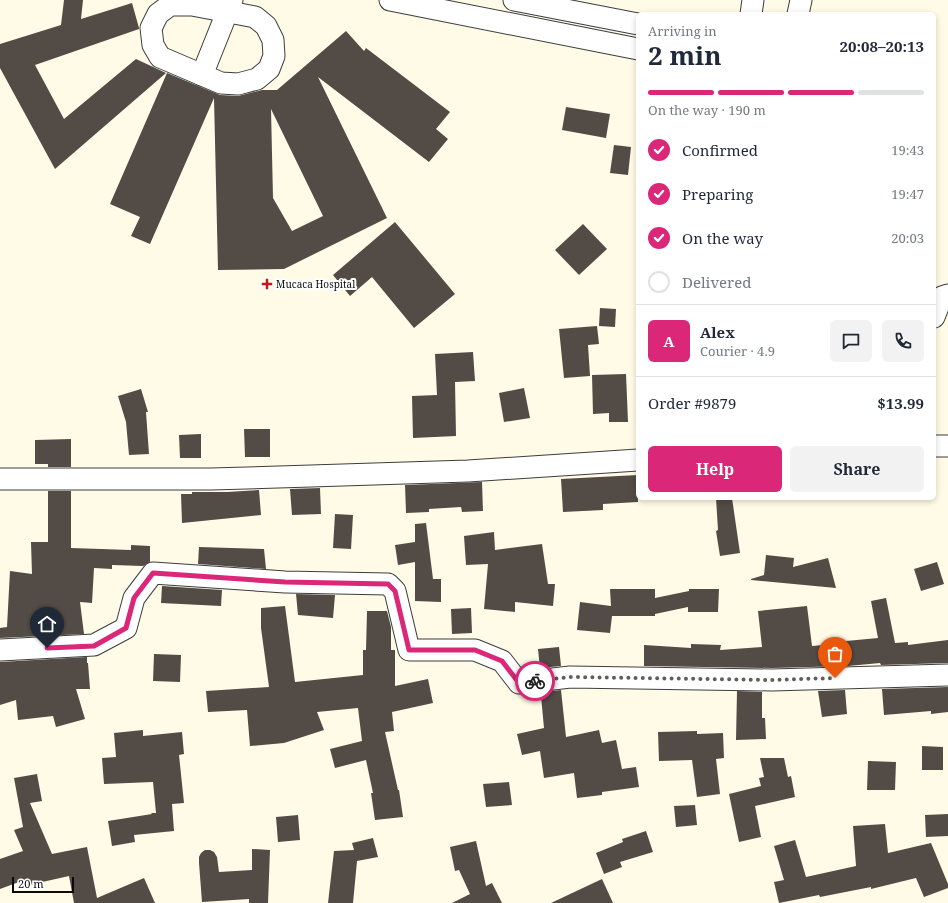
<!DOCTYPE html>
<meta charset="utf-8">
<style>
body{margin:0;font-family:"Noto Serif",serif;background:#f2f2f3;color:#1f2937;height:100vh;display:flex;flex-direction:column;font-size:15px;white-space:nowrap}
*{box-sizing:border-box;margin:0}
p{font-size:13px;color:#747a83}
.icon{flex:none;width:22px;height:22px;fill:none;stroke:currentColor;stroke-width:2;stroke-linecap:round;stroke-linejoin:round}
.map{position:relative;flex:1;overflow:hidden}
.side{position:absolute;left:636px;top:12px;width:300px;height:488px;display:flex;flex-direction:column;background:#fff;border-radius:6px;box-shadow:0 2px 6px #0003}
.side>*{flex:none}
.scale{position:absolute;left:12px;bottom:10px;width:62px;box-sizing:border-box;padding-left:4px;border:2px solid #0a0a0a;border-top:0;font-size:11px;line-height:14px;white-space:nowrap;color:#0a0a0a;-webkit-text-stroke:3px #fff;paint-order:stroke}
.pin{position:absolute;display:grid;place-items:center;width:34px;height:34px;color:#fff;margin:-41px -17px;border-radius:50% 50% 50% 0;rotate:-45deg;box-shadow:0 0 4px #0007}
.pin .icon{rotate:45deg}
.courier{position:absolute;display:grid;place-items:center;width:40px;height:40px;margin:-20px;border:3px solid #db2777;border-radius:50%;background:#fff;color:#222;box-shadow:0 1px 5px #0007}
.head em{font-style:normal;font-weight:700}
.head div{display:flex;flex-direction:column-reverse}
.head{display:flex;align-items:center;justify-content:space-between;height:68px;padding:0 12px}
h1{font-size:26px;font-weight:700;line-height:30px}
.bar{display:grid;grid-template-columns:repeat(4,1fr);gap:6px 4px;align-content:center;height:48px;padding:0 12px}
.bar i{height:5px;border-radius:3px;background:#e0e1e3}
.bar .active{background:#db2777}
.bar p{grid-column:span 4}
.line{display:flex;align-items:center;gap:10px;padding:0 12px;border-top:1px solid #e0e1e3}
.line div{flex:1}
.round{display:grid;place-items:center;flex:none;width:42px;height:42px;border-radius:6px;background:#f2f2f3}
ol{padding:0 12px;list-style:none}
li{display:flex;align-items:center;gap:12px;height:44px}
li p{margin-inline-start:auto}
li .icon{padding:4px;border-radius:50%;background:#db2777;color:#fff;stroke-width:4}
li:last-child{color:#747a83}
li i{width:22px;height:22px;border:2px solid #e0e1e3;border-radius:50%}
.button{display:flex;gap:8px;margin-top:auto;padding:8px 12px}
.button a{flex:1;height:46px;border-radius:6px;background:#db2777;color:#fff;font-size:16px;font-weight:700;line-height:46px;text-align:center}
.button a+a{background:#f2f2f3;color:#1f2937}
.map>svg:first-child{display:block}
</style>
<div class="map">
<svg width="948" height="903" viewBox="0 0 948 903">
<rect width="100%" height="100%" fill="#fffbe6"/>
<!-- building -->
<g fill="#534b45" fill-rule="evenodd">
<path d="M64,0H83L81,19L132,3L139,28V29L35,65L64,119L136,59L166,73L55,169L0,68V44L61,25Z"/>
<path d="M346,31L364,51L366,48L450,112L436,129L448,139L429,162L318,77L387,218L284,269L218,270L214,98L150,244L131,236L140,217L110,204L167,73L220,95L238,96L262,90H277ZM271,109L323,216L292,231L273,198Z"/>
<path d="M566,107L610,114L606,138L562,130Z"/>
<path d="M614,145L631,147L628,175L610,173Z"/>
<path d="M395,222L455,294L414,328L372,277L350,296L333,275Z"/>
<path d="M583,224L607,249L579,275L555,250Z"/>
<path d="M600,308L616,309L615,327L599,326Z"/>
<path d="M597,326L599,344L588,345L590,376L564,378L559,329Z"/>
<path d="M473,352L475,381L455,382L456,436L413,438L412,396L437,395L435,354Z"/>
<path d="M626,374L628,422H609V413L593,414L592,375Z"/>
<path d="M524,388L530,418L504,422L499,393Z"/>
<path d="M141,389L148,412H146L149,454L129,455L126,422L118,396Z"/>
<path d="M244,429H270V457H245Z"/>
<path d="M201,434V458H180L179,435Z"/>
<path d="M71,439V467H48V464H35V440Z"/>
<path d="M638,475V502L603,504V510L563,512L561,479Z"/>
<path d="M482,482L483,511L462,512L461,507L429,509V512L406,513L405,485Z"/>
<path d="M320,488L321,514L292,515L290,489Z"/>
<path d="M259,490L261,515L182,523L181,494H192V492H227Z"/>
<path d="M48,491H71V548L131,550V545L150,546V562L143,566L112,565V569L94,568L92,603L80,602L84,634L0,638V628L7,627L10,571L32,574L31,542H48Z"/>
<path d="M716,498H732L740,553L720,556L716,531L718,530Z"/>
<path d="M335,514L353,515L351,549L333,548Z"/>
<path d="M426,523L433,579H441V602L415,601V562L398,565L395,545L415,542V524Z"/>
<path d="M494,532L495,550L542,544L548,584H555L553,606L515,602V612L484,609L488,564L466,565L464,536Z"/>
<path d="M199,547L264,549L266,569L198,564Z"/>
<path d="M766,555L794,558L793,567L828,558L836,588L751,580V579L764,575Z"/>
<path d="M937,562L944,584L921,591L914,569Z"/>
<path d="M162,586L222,590L221,606L161,603Z"/>
<path d="M610,589H655V598L689,591V589H719L718,612H688V607L655,614V616H612L610,633L577,630L580,602L611,606Z"/>
<path d="M296,594L335,595L333,618L298,615Z"/>
<path d="M886,598L895,643L908,642V645L948,640V663L881,665L880,663L848,666L772,668L644,666V645L691,648V644L721,645L720,650L762,647L758,611L807,606L812,646L846,643V641L878,638L871,601Z"/>
<path d="M285,606L295,682L363,675V650H366L367,611H387L391,627V650H395V686L428,679L433,703L392,712L394,731L385,732L398,790H399L403,817L375,820L371,793H373L366,760L335,768L330,749L362,741L358,708L317,712L324,730L284,743L250,746L247,710L208,712L206,691L269,687L261,628V608Z"/>
<path d="M471,608L472,633L452,634L451,609Z"/>
<path d="M559,647L561,666L540,668L538,649Z"/>
<path d="M154,654L181,655L180,682L153,681Z"/>
<path d="M87,657V663H88L90,689H76L85,719L56,727L53,716L18,720L16,700L0,705V662Z"/>
<path d="M948,687V712L931,714V711L884,715L882,689Z"/>
<path d="M561,690L566,737L599,730L602,743L616,740L622,769L636,767L639,787L602,792V795L577,798L574,773L544,778L540,751L522,755L517,734L544,728L541,696H543V692Z"/>
<path d="M845,690L847,714L822,717L818,691Z"/>
<path d="M737,691L762,692V718H765L766,739L736,740Z"/>
<path d="M143,730V736L182,732L184,754L179,755L184,803L172,804L174,831L134,835L135,842L112,846L108,821L152,814L151,813H156L153,782L104,784L102,758L116,757L114,733Z"/>
<path d="M697,731V734L723,733L724,758L716,759L720,794L697,797L692,760L659,761L658,732Z"/>
<path d="M922,746L943,747V770H922Z"/>
<path d="M760,758H784L788,777L791,776L795,797L755,806L761,837L739,842L729,794L761,786L759,778L764,777Z"/>
<path d="M868,761L896,762L895,790H867Z"/>
<path d="M37,774L42,801L30,803L52,854L87,847L97,898L144,878L155,903H74L69,876L20,887L19,882L0,889V859L23,851L14,830L23,827L14,778Z"/>
<path d="M509,782L512,805L486,807L483,784Z"/>
<path d="M695,805L697,825L676,827L674,806Z"/>
<path d="M948,814V836L926,837L925,815Z"/>
<path d="M298,815L300,840L278,842L276,817Z"/>
<path d="M885,824L888,853L931,843L948,884V888L924,897L916,878L871,889V887L820,897L819,895L779,903L774,882L784,880L774,846L795,840L806,877L856,866L853,826Z"/>
<path d="M646,831L653,852L620,862L622,867L604,874L596,853L623,842L622,839Z"/>
<path d="M373,838L378,857L357,861L353,903H328L334,851L354,850L352,843Z"/>
<path d="M476,841L486,886L492,883L502,903H452L470,894L459,870L455,871L450,847Z"/>
<path d="M252,849L270,850L268,903H249V899L202,902L199,863V857L201,853L205,850H210L214,852L217,857L219,872L252,870Z"/>
<path d="M602,879L613,903H551Z"/>
</g>
<g fill="none" stroke-linecap="round" stroke-linejoin="round">
<!-- minor casing -->
<g stroke="#3d3d3d" stroke-width="23">
<g id="minor">
<path d="M390,0L638,49"/>
<path d="M514,0L638,24"/>
<path d="M170,5H192L255,17L266,26L273,40L274,56L269,69L257,79L238,84L221,83L160,57L153,45L151,28L158,14Z"/>
<path d="M751,14L753,0"/>
<path d="M798,14L801,0"/>
<path d="M202,75L232,0"/>
<path d="M934,317L942,297L948,295"/>
<path d="M934,446H948"/>
<path d="M0,479H211L311,476L468,471L638,460"/>
<path d="M0,650L94,645L126,628L134,598L153,573L285,582L388,584L395,591L409,650H475L502,661L519,683L570,677L772,680L948,675"/>
</g>
</g>
<!-- minor -->
<use href="#minor" stroke="#fff" stroke-width="21"/>
</g>
<g fill="none" stroke-linecap="round" stroke-linejoin="round">
<!-- done -->
<path stroke="#605e57" stroke-width="4" stroke-dasharray="0 7.2" d="M535,681L570,677L772,680L835,678"/>
<!-- route -->
<path stroke="#db2777" stroke-width="5" d="M47,648L94,646L126,628L134,598L153,573L285,582L388,584L395,591L409,650H475L502,661L519,683L535,681"/>
</g>
<!-- markers -->
<path fill="#c51719" stroke="#fff" stroke-width="1.5" d="M265 278h4v4h4v4h-4v4h-4v-4h-4v-4h4z"/>
<g text-anchor="middle" stroke-width="4" stroke-linejoin="round" paint-order="stroke">
<!-- poi labels -->
<g font-size="10" fill="#0a0a0a" stroke="#fff" text-anchor="start">
<text x="276" y="288">Mucaca Hospital</text>
</g>
</g>
</svg>
<div class="scale">20 m</div>
<div class="pin" style="left:835px;top:678px;background:#ea580c"><svg class="icon" aria-label="bag" viewBox="0 0 24 24"><path d="M5 8h14l-1 12H6zM9 8a3 3 0 0 1 6 0"/></svg></div>
<div class="pin" style="left:47px;top:648px;background:#1f2937"><svg class="icon" aria-label="home" viewBox="0 0 24 24"><path d="M3 11l9-7 9 7M6 9v11h12V9"/></svg></div>
<div class="courier" style="left:535px;top:681px"><svg class="icon" aria-label="bike" viewBox="0 0 24 24"><circle cx="6" cy="16" r="4"/><circle cx="18" cy="16" r="4"/><path d="M6 16l4-8h5l3 8M10 8l3 8H6M13 5h3"/></svg></div>
<section class="side">
<div class="head"><div><h1>2 min</h1><p>Arriving in</p></div><em>20:08–20:13</em></div>
<div class="bar"><i class="active"></i><i class="active"></i><i class="active"></i><i></i><p>On the way · 190 m</p></div>
<ol>
<li><svg class="icon" aria-label="check" viewBox="0 0 24 24"><path d="M5 12l5 5 9-10"/></svg>Confirmed<p>19:43</p></li>
<li><svg class="icon" aria-label="check" viewBox="0 0 24 24"><path d="M5 12l5 5 9-10"/></svg>Preparing<p>19:47</p></li>
<li><svg class="icon" aria-label="check" viewBox="0 0 24 24"><path d="M5 12l5 5 9-10"/></svg>On the way<p>20:03</p></li>
<li><i></i>Delivered</li>
</ol>
<div class="line" style="height:72px"><b class="round" style="background:#db2777;color:#fff">A</b><div><b>Alex</b><p>Courier · 4.9</p></div><a class="round"><svg class="icon" aria-label="chat" viewBox="0 0 24 24"><path d="M4 5h16v11H9l-5 4z"/></svg></a><a class="round"><svg class="icon" aria-label="phone" viewBox="0 0 24 24"><path d="M5 4h4l2 5-3 2q2 4 5 5l2-3 5 2v4C11 20 4 13 5 4z"/></svg></a></div>
<div class="line" style="height:52px"><div>Order #9879</div><b>$13.99</b></div>
<div class="button"><a>Help</a><a>Share</a></div>
</section>
</div>
